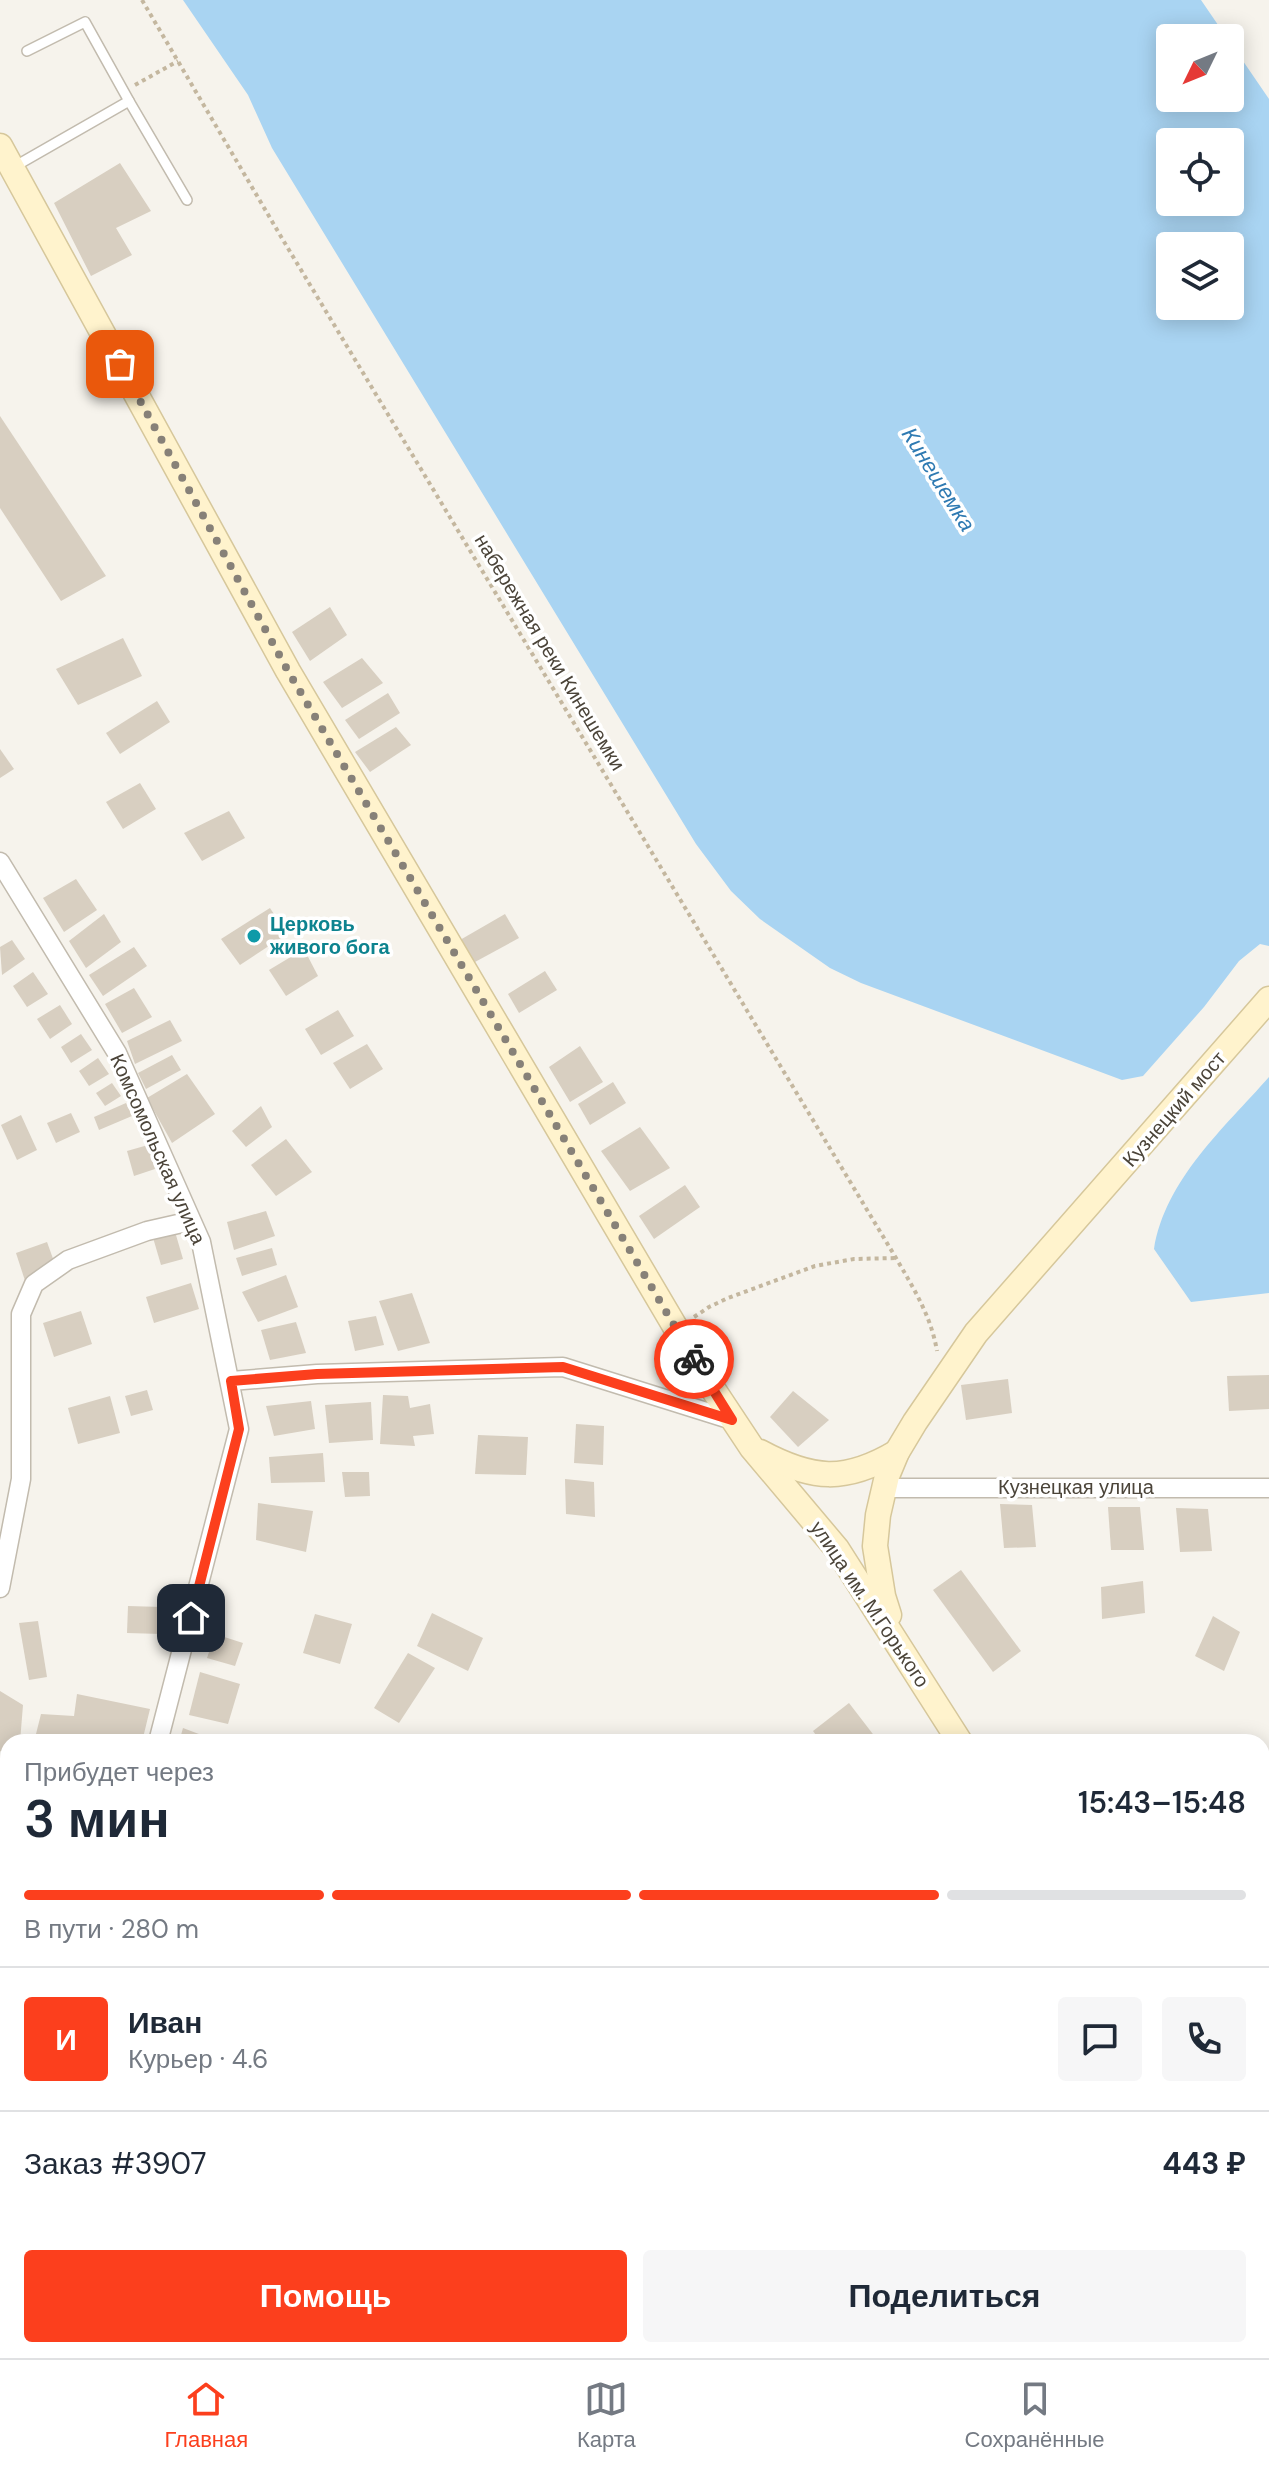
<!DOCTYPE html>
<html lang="ru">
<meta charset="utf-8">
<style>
body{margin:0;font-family:"DM Sans",sans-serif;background:#f6f6f7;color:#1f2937;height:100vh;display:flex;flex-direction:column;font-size:30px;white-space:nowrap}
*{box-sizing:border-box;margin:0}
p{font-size:26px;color:#747a83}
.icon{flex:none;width:44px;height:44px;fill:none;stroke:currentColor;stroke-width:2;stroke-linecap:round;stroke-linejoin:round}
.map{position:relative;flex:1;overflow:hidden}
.sheet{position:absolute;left:0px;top:1734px;width:1270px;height:624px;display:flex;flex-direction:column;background:#fff;border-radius:24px 24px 0 0;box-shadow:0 4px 20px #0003}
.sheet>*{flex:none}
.needle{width:52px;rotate:227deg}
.fabs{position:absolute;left:1156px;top:24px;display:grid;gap:16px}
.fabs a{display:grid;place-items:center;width:88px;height:88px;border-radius:8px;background:#fff;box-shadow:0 4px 20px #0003;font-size:40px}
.pin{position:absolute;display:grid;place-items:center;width:68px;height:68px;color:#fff;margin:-34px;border-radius:16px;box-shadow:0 4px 12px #0006}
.courier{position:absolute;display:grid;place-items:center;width:80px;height:80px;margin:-40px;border:6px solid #fc3f1d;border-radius:50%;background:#fff;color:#222;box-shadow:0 2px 10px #0007}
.overview em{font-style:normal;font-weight:600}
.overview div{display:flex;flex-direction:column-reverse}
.overview{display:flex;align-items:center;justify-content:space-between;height:136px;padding:0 24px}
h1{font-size:52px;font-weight:600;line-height:60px}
.bar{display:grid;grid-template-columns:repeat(4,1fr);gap:12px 8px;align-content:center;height:96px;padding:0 24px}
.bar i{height:10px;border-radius:6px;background:#e0e1e3}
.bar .current{background:#fc3f1d}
.bar p{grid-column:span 4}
.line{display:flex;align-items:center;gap:20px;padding:0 24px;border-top:2px solid #e0e1e3}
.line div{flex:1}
.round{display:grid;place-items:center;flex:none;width:84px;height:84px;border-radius:8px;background:#f6f6f7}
.button{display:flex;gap:16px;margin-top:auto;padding:16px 24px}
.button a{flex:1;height:92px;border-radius:8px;background:#fc3f1d;color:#fff;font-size:32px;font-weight:600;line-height:92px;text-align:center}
.button a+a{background:#f6f6f7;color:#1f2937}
.tab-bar{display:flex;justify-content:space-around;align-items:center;height:112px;border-top:2px solid #e0e1e3;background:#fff;font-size:22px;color:#747a83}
.tab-bar a{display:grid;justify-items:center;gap:4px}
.tab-bar .current{color:#fc3f1d}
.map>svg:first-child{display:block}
</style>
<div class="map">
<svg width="1269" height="2358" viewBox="0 0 1269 2358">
<rect width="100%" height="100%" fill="#f6f3ec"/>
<!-- water -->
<g fill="#a9d4f2" fill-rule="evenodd">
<path d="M183,0H1201L1227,38H1170V98H1230V42L1269,99V946L1260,944L1239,961L1204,1007L1143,1076L1122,1080L861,983L830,968L760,919L731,891L696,844L272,148L248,95ZM1170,142H1230V202H1170ZM1170,246H1230V306H1170Z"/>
<path d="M1269,1077V1293L1191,1302L1154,1249C1165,1180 1224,1128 1269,1077Z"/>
</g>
<!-- building -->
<g fill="#d8cfc1">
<path d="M120,163L151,211L116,228L132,255L91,276L54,203Z"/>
<path d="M0,416L106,576L61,601L0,508Z"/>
<path d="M330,607L347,635L310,661L292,632Z"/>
<path d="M123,638L142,676L78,705L56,669Z"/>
<path d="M362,658L383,683L342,708L323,682Z"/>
<path d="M388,693L400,713L359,739L345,720Z"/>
<path d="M157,701L170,722L120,754L106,733Z"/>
<path d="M396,727L411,745L370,772L355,752Z"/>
<path d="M0,749L14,769L0,778Z"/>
<path d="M140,783L156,809L123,829L106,802Z"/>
<path d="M229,811L245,838L202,861L184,833Z"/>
<path d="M76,879L97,910L64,932L43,898Z"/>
<path d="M270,908L287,934L240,965L221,939Z"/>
<path d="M104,914L121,942L86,968L69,941Z"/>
<path d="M505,914L519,938L475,962L460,940Z"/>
<path d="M12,940L25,959L2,975L0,947Z"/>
<path d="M134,947L147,966L103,996L89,975Z"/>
<path d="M304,949L318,976L286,996L269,970Z"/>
<path d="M545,971L557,990L519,1013L508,994Z"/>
<path d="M33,972L48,994L27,1007L13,986Z"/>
<path d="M134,988L152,1017L122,1033L105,1004Z"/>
<path d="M60,1005L72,1024L50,1039L37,1019Z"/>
<path d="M338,1010L354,1036L321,1055L305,1029Z"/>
<path d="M170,1020L182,1041L135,1064L127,1041Z"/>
<path d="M81,1034L92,1050L71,1063L61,1047Z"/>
<path d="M367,1044L383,1069L350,1089L333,1063Z"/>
<path d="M580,1046L603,1082L570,1102L549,1067Z"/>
<path d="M172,1055L181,1070L146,1089L138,1073Z"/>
<path d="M98,1058L109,1074L89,1086L79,1071Z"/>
<path d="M187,1074L215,1114L172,1143L147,1098Z"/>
<path d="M613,1082L626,1103L590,1125L578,1104Z"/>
<path d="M112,1083L121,1096L105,1106L96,1093Z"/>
<path d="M126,1103L132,1116L99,1130L94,1117Z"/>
<path d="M261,1106L272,1127L246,1147L232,1131Z"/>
<path d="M71,1113L80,1132L56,1143L47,1123Z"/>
<path d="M21,1115L37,1150L17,1160L1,1125Z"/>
<path d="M640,1127L670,1168L630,1191L601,1151Z"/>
<path d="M286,1139L312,1172L276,1196L251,1165Z"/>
<path d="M148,1145L155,1169L134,1176L127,1151Z"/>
<path d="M685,1185L700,1207L654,1239L639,1216Z"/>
<path d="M266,1211L275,1236L234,1250L227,1222Z"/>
<path d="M171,1218L183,1259L161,1265L149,1224Z"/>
<path d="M47,1242L60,1278L28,1290L16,1253Z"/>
<path d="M272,1248L277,1265L242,1276L236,1258Z"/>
<path d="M286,1275L298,1307L258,1322L242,1292Z"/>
<path d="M191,1283L199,1309L154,1323L146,1297Z"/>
<path d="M412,1293L430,1343L398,1351L379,1301Z"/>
<path d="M81,1311L92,1344L54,1357L43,1323Z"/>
<path d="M376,1316L384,1345L355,1351L348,1321Z"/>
<path d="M296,1322L306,1353L270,1360L261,1330Z"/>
<path d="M1269,1375V1409L1229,1411L1227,1376Z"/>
<path d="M1008,1379L1012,1413L966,1420L961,1385Z"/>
<path d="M147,1390L153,1410L131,1416L125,1396Z"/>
<path d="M793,1391L829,1420L798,1447L770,1417Z"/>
<path d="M383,1395L408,1396L410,1408L430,1404L434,1434L413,1436L415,1446L380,1444Z"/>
<path d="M110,1396L120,1433L78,1444L68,1408Z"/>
<path d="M311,1401L315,1429L274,1436L266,1406Z"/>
<path d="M371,1402L373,1440L329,1443L325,1405Z"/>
<path d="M576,1424L604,1426L603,1465L574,1463Z"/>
<path d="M478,1435L528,1437L526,1475L475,1474Z"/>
<path d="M323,1453L325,1482L271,1483L269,1457Z"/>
<path d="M342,1472H369L370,1496L345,1497Z"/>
<path d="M565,1479L594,1482L595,1517L566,1514Z"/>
<path d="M258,1503L313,1511L306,1552L256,1540Z"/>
<path d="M1000,1504L1032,1505L1036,1547L1004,1548Z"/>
<path d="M1108,1507H1140L1144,1550H1111Z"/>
<path d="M1176,1508L1208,1509L1212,1551L1180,1552Z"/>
<path d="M961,1570L1021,1651L993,1672L933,1590Z"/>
<path d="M1143,1581L1145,1613L1102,1619L1101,1587Z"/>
<path d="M128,1606L162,1607L161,1634L127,1633Z"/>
<path d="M432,1613L483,1638L468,1671L417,1646Z"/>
<path d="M315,1614L352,1624L340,1664L303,1653Z"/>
<path d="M1213,1616L1240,1632L1224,1671L1195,1656Z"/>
<path d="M38,1621L47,1677L29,1680L19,1623Z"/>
<path d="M215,1634L243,1643L235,1666L207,1658Z"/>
<path d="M408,1653L435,1668L399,1723L374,1708Z"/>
<path d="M200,1672L240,1684L228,1724L189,1715Z"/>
<path d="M0,1691L23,1705L20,1742H8V1753L0,1751Z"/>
<path d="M77,1694L150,1709L142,1742H34L41,1714L74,1716Z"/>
<path d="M849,1703L879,1742H821L813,1731Z"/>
<path d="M183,1728L220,1742H179Z"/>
<path d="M1269,1886V1925L1266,1927L1262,1921V1891Z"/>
<path d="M1269,1942V2087L1262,2076V1947Z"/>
<path d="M0,2087L8,2102V2205L0,2209Z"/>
<path d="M1262,2279L1269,2283V2334L1262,2330Z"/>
<path d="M54,2350H145L149,2358H52L49,2352Z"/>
<path d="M250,2350H300L304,2358H254Z"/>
<path d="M357,2350H406L410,2358H340Z"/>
<path d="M652,2350H671L675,2358H635Z"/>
<path d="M712,2350H752L735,2358H716Z"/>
<path d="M908,2350H946L950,2358H912Z"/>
</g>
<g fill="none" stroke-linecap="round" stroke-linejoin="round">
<!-- lane casing -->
<g stroke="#c2bbae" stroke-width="12">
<g id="lane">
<path d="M27,51L85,22L129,101"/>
<path d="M12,168L129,101L187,200"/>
</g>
</g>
<!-- street casing -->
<g stroke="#c2bbae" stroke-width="21">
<g id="street">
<path d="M0,862L117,1053L201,1242L239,1429L158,1742"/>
<path d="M231,1381L317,1374L563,1367L732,1420"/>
<path d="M883,1488H1269"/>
<path d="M0,1588L21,1479V1314L34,1284L68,1260L147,1231L191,1221"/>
<path d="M1262,1863L1269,1860"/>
<path d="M0,1899L8,1916"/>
<path d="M0,1934L8,1930"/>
<path d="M203,2350L207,2358"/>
<path d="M1180,2350L1184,2358"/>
<path d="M593,2358L610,2350"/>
<path d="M1042,2358L1058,2350"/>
</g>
</g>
<!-- secondary casing -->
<g stroke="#d6c79b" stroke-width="27">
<g id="secondary">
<path d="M0,146L288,671L703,1374L752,1448L837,1549L960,1742"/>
<path d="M760,1452C812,1480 845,1483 897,1452"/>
<path d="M889,1615L883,1596L875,1546L878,1515L887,1476L897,1452L915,1422L976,1333L1269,999"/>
<path d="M0,1771L8,1773"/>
<path d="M1262,2163L1269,2172"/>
<path d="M1262,2213L1269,2216"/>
</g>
</g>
<!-- path -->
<g stroke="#c4b79f" stroke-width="4" stroke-dasharray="4 4" stroke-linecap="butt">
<path d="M142,0L283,240L896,1258C914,1289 931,1316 937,1351"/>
<path d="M135,85L178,61"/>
<path d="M694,1317L709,1307L728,1298L815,1266L854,1259L896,1258"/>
<path d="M1262,2031L1269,2027"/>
</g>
<!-- lane -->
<use href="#lane" stroke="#fff" stroke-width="9"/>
<!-- street -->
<use href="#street" stroke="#fff" stroke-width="18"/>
<!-- secondary -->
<use href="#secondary" stroke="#fff3cd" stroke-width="24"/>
</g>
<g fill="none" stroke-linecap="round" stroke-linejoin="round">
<!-- done -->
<path stroke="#878178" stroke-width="8" stroke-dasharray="0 14.4" d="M120,364L288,671L694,1359"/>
<!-- route -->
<path stroke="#fc3f1d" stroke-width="10" d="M191,1618L239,1429L231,1381L317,1374L563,1367L732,1420L694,1359"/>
</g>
<!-- markers -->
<circle fill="#0f9aa8" stroke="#fff" stroke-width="3" cx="254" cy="936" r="8"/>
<g text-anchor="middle" stroke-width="7" stroke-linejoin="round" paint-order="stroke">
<!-- street labels -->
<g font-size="20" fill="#4b4439" stroke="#fff">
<text transform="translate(550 652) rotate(59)" y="7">набережная реки Кинешемки</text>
<text transform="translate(1174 1109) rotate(-49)" y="7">Кузнецкий мост</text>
<text transform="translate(158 1149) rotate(66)" y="7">Комсомольская улица</text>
<text x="1076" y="1494">Кузнецкая улица</text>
<text transform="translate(870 1604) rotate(56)" y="7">улица им. М.Горького</text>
</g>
<!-- culture labels -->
<g font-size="20" font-weight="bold" fill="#0d838f" stroke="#fff" text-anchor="start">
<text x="270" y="931">Церковь<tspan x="270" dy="23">живого бога</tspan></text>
</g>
<!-- water labels -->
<g font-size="22" font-style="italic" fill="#2e7ab2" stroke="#fff">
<text transform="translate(939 479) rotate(58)" y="8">Кинешемка</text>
</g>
</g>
</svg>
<div class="fabs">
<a><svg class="needle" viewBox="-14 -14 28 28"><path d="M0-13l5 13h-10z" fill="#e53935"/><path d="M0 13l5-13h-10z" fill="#747a83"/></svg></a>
<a><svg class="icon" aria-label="locate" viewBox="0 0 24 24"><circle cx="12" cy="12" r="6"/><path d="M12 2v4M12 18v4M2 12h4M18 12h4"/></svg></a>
<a><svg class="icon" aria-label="layers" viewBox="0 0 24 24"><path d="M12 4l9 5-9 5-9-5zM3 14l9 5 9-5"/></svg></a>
</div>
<div class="pin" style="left:120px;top:364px;background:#ea580c"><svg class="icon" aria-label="bag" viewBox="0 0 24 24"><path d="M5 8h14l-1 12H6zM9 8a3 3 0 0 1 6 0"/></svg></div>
<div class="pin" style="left:191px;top:1618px;background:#1f2937"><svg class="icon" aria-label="home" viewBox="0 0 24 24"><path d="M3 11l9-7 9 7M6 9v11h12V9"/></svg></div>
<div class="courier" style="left:694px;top:1359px"><svg class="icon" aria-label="bike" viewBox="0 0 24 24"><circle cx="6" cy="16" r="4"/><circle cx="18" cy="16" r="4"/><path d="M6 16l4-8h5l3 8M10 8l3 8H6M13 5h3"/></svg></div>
<section class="sheet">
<div class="overview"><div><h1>3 мин</h1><p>Прибудет через</p></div><em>15:43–15:48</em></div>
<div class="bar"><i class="current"></i><i class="current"></i><i class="current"></i><i></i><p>В пути · 280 m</p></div>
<div class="line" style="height:144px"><b class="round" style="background:#fc3f1d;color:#fff">И</b><div><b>Иван</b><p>Курьер · 4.6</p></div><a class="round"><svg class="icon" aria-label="chat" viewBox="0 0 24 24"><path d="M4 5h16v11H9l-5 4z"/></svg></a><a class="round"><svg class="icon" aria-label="phone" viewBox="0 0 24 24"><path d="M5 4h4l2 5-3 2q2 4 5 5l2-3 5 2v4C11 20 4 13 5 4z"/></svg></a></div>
<div class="line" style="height:104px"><div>Заказ #3907</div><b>443 ₽</b></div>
<div class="button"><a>Помощь</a><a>Поделиться</a></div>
</section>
</div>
<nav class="tab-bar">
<a class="current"><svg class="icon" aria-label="home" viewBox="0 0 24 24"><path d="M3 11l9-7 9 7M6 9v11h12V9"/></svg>Главная</a>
<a><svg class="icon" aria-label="map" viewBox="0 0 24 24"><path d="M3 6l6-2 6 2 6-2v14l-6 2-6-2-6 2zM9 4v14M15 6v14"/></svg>Карта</a>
<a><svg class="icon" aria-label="saved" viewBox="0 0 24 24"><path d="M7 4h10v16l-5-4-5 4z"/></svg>Сохранённые</a>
</nav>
